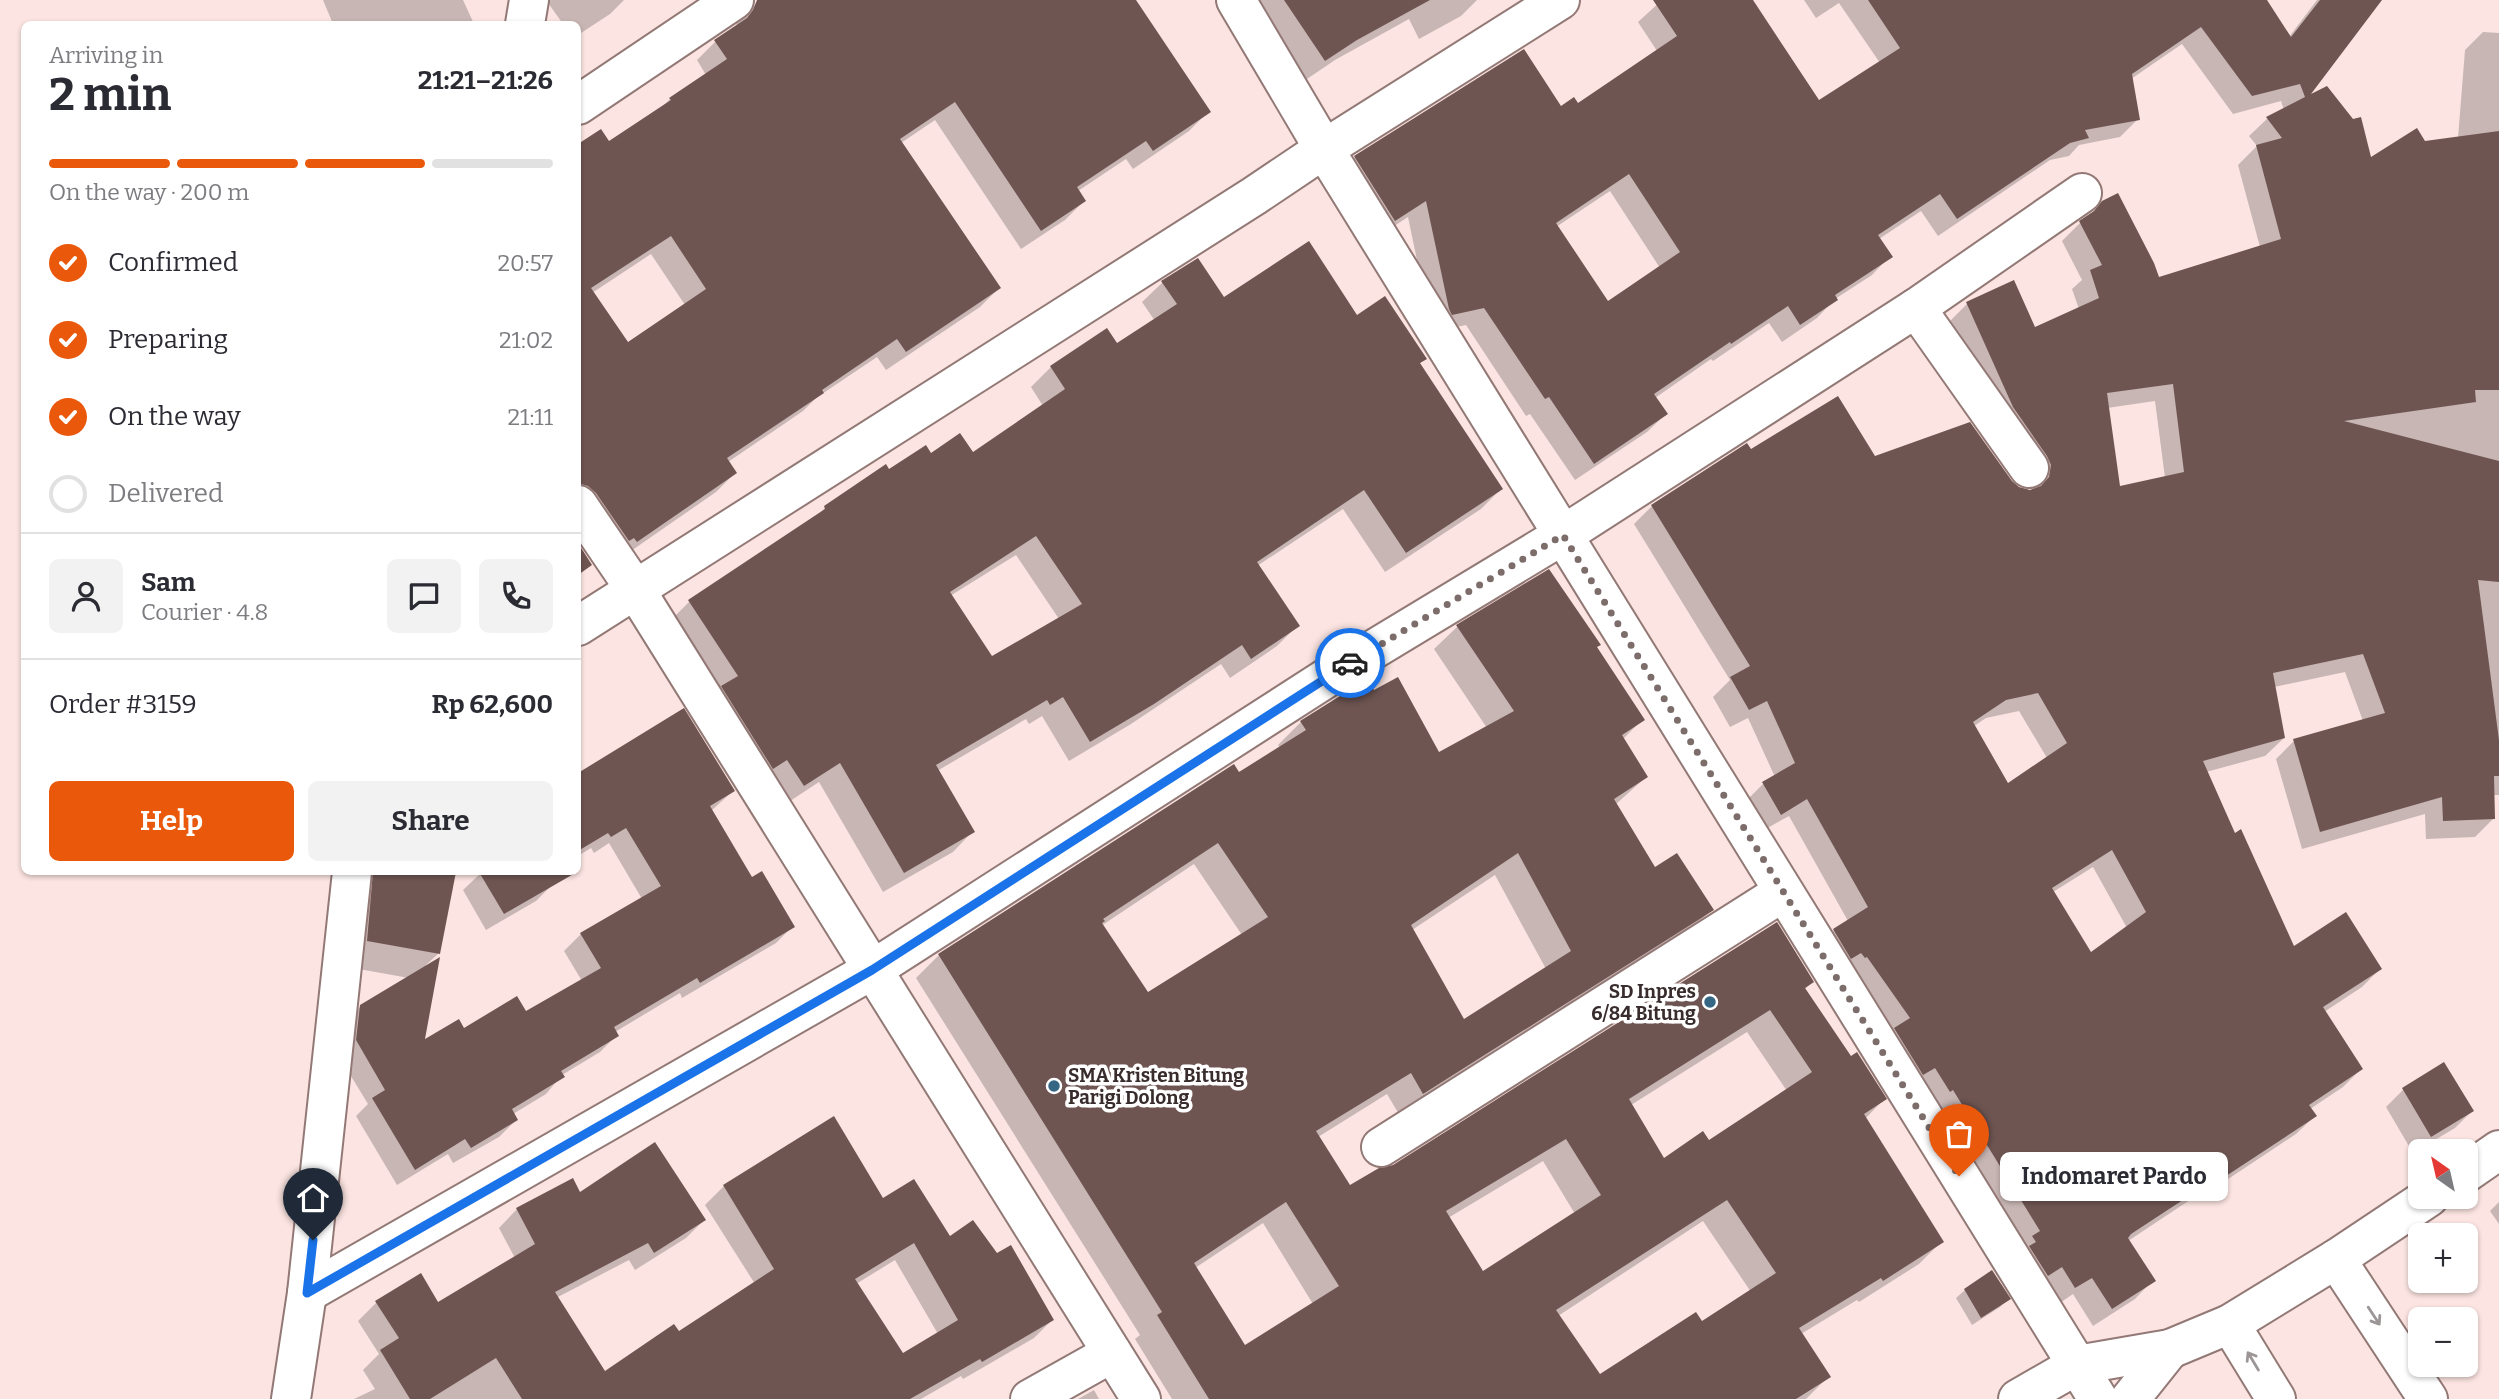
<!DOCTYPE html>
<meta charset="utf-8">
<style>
body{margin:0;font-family:Bitter,serif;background:#f2f2f3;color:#2b2b33;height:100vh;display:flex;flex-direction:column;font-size:26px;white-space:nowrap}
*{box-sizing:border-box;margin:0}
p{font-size:23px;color:#7c7c81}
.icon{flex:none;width:38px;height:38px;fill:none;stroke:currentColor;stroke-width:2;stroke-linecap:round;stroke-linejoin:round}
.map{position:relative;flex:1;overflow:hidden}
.details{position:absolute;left:21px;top:21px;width:560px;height:854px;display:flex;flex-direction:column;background:#fff;border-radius:10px;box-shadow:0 2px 5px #0004}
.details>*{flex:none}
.needle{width:46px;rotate:326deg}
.controls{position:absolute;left:2408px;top:1139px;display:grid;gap:14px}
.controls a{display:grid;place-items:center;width:70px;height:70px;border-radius:10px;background:#fff;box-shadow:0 2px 5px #0004;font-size:35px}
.pin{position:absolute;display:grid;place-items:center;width:60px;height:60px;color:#fff;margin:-72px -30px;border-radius:50% 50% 50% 0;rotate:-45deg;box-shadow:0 0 7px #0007}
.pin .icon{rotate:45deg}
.courier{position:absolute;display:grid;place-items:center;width:70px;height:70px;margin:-35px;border:5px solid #1a73e8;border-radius:50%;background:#fff;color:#222;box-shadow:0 2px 9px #0007}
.bubble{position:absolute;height:49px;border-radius:10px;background:#fff;box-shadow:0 2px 5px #0004;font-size:23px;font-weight:700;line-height:49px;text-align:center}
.summary em{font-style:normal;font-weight:700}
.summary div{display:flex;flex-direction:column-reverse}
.summary{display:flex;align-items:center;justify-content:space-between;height:119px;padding:0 28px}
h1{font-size:46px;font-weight:700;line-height:52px}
.bar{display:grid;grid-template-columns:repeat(4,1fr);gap:10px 7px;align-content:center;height:84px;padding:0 28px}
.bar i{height:9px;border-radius:5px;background:#e1e1e2}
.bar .current{background:#ea580c}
.bar p{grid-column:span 4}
.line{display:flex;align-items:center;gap:18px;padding:0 28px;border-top:2px solid #e1e1e2}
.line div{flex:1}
.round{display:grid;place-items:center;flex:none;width:74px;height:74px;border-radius:10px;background:#f2f2f3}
ol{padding:0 28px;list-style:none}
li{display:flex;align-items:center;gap:21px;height:77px}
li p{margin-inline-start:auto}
li .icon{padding:7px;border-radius:50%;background:#ea580c;color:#fff;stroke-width:4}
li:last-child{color:#7c7c81}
li i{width:38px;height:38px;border:4px solid #e1e1e2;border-radius:50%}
.cta{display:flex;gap:14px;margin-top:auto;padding:14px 28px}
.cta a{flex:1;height:80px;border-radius:10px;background:#ea580c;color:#fff;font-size:28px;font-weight:700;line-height:80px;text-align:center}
.cta a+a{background:#f2f2f3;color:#2b2b33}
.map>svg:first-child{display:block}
</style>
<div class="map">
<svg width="2499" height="1399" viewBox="0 0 2499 1399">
<rect width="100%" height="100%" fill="#fbe4e1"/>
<!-- shadow -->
<g fill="#0003" fill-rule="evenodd">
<path d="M323,0H463L474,24H333Z"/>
<path d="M546,0H624L610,14L578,35V24H563Z"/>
<path d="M760,0H1134L1208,112L1189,131L1133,169L1126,159L1078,191L1084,201L1065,220L1021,249L935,120L901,143L999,288L980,307L886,370L877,357L816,398L803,411L728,462L735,473L716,492L618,560L578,512V146L600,131L608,143L660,109L670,99L706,75L697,60L716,41L736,27L737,22ZM651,254L685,305L627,344L592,293Z"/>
<path d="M1250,0H1477L1461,16L1419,39L1409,19L1335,60L1304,81Z"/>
<path d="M1662,0H1751L1819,102L1880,63L1839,3L1816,18L1804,0H2265L2289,37L2317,0H2380L2305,99L2370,159L2424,143L2458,138L2465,50L2483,32L2499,33V795H2493V819L2475,837L2426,839L2425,814L2302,849L2276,759L2294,741L2363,721L2345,672L2274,687L2284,738L2265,756L2206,772L2234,835L2293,948L2380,969L2362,987L2324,1012L2361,1069L2343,1087L2310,1109L2315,1116L2296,1134L2204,1195L2202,1192L2128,1241L2153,1280L2135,1299L2093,1326L2073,1294L2057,1305L1816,949L1834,930L1848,921L1789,816L1762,831L1745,802L1763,784L1775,777L1748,718L1730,727L1713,697L1730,680L1634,524L1652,506L1750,452L1875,459L2010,482L2018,489L2032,491L2033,484L1949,322L1967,304L2034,329L2079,309L2072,289L2082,280L2062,241L2080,223L2158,279L2260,247L2238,165L2257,146L2249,136L2268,118L2284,110L2281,101L2233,114L2182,44L2131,79L2138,119L2120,137L2079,145L2069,156L2050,160L1938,236L1921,211L1879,239L1890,256L1872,275L1835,299L1817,318L1782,342L1769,323L1713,361L1711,359L1655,398L1666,414L1647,432L1575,480L1530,414L1526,416L1466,325L1434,332L1431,327L1408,217L1376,238L1337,176L1355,157L1577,105L1657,51L1638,22ZM1610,191L1660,268L1607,304L1556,227ZM2155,401L2165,478L2119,488L2107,408ZM2019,711L2047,758L2007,785L1974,726L1986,718ZM2093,867L2127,928L2091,954L2053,892Z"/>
<path d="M1163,282L1223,300L1357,317L1424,359L1419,364L1501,489L1481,509L1385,572L1343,509L1257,566L1297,626L1277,646L1230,678L1221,664L1131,724L1069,761L1042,716L1029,724L1026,719L937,771L973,831L953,852L883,892L819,782L784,805L669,622L689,602L814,519L825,508L888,471L930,455L972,454L1043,406L1031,387L1051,367L1117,345L1155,321L1142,302ZM1016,555L1059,619L991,659L950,596Z"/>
<path d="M1457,627L1596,648L1643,719L1622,740L1646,777L1615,805L1655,869L1712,909L1689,932L1400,1116L1387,1094L1318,1137L1350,1188L1812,982L1804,990L1850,1059L1884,1099L1865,1119L1942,1241L1919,1264L1859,1302L1857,1300L1801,1334L1828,1377L1806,1399H1172L1135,1339L1140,1335L916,978L939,955L1233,766L1239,774L1280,748L1278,745L1301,722L1373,692L1439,754L1487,728L1434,649ZM1194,864L1242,935L1147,994L1101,926ZM1495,875L1546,969L1463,1021L1412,930ZM1747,1032L1787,1091L1709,1142L1663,1160L1631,1105ZM1543,1161L1575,1214L1483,1274L1448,1218ZM1703,1221L1751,1292L1702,1323L1599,1376L1558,1316ZM1263,1223L1313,1304L1245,1348L1195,1268Z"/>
<path d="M683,711L733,791L711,811L751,879L793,926L776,943L682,998L680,993L615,1032L617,1035L600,1052L562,1075L546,1094L513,1114L516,1120L499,1137L453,1163L448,1154L397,1185L356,1116L368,1104L340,1058L344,1023L361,1006L409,978L342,966L348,872H454L439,953L426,965L422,1042L525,1013L582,981L564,951L581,934L642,899L609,843L594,853L591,848L578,856V775Z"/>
<path d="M482,872H551L547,874L553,884L536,901L486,930L463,890Z"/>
<path d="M2444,1065L2472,1111L2455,1128L2413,1153L2386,1107L2403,1090Z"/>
<path d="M834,1119L883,1200L949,1239L996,1255L1052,1320L1034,1338L963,1379L961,1376L921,1399H572L755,1284L705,1205L724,1186ZM895,1260L938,1334L903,1355L856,1284Z"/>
<path d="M579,1194L704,1220L686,1238L635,1270L629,1260L556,1298L549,1399H354L375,1389L363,1370L379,1354L358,1321L376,1303L438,1305L515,1258L499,1228L517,1209Z"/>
<path d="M2499,1202V1224L2490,1211Z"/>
<path d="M1965,1290L2008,1299L2000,1307L1972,1325L1956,1298Z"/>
<path d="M1094,1390L1099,1399H1078Z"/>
</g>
<!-- building -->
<g fill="#6e5552" fill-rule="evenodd">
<path d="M757,0H1136L1211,112L1153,151L1146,141L1077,187L1086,201L1041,231L955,102L900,139L1001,288L906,352L897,339L822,390L824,393L727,458L737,473L637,542L634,538L629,541L596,493L588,486L578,483V144L601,129L609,141L671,100L669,98L727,59L714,40L747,18L753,10ZM671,236L706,289L628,342L591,288Z"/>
<path d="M1284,0H1430L1357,40L1325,61Z"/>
<path d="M1653,0H1753L1819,100L1900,48L1868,0H2267L2291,37L2320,0H2382L2311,94L2327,86L2353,119L2361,117L2371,157L2417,128L2425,141L2499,131V390H2475L2476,402L2344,421L2499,461V582L2478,580L2499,740V776H2494L2495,819L2443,821L2442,797L2320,832L2293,739L2385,713L2363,654L2273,673L2285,738L2203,761L2235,833L2241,829L2294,946L2346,912L2382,969L2323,1007L2363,1069L2309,1105L2317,1116L2223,1178L2221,1175L2131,1234L2128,1238L2156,1281L2112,1309L2092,1278L2075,1288L2062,1267L2048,1276L2029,1246L2036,1242L2032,1236L2040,1231L1953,1090L1950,1092L1935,1068L1923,1075L1894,1028L1910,1018L1867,957L1865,958L1861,953L1851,959L1833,929L1868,907L1807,799L1781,815L1762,782L1795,763L1767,701L1749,710L1730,677L1750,666L1651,505L1747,443L1751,449L1838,396L1875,456L1970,422L2012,481L2019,487L2030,490L2041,486L2049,477L2051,465L2047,456L2013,407L1966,302L2014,280L2035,327L2099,298L2090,270L2102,265L2079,221L2094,211L2102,201L2118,193L2154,263L2159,277L2281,239L2256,145L2282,138L2266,117L2305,97L2300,84L2252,96L2201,27L2132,74L2140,120L2085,130L2089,138L2070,143L1957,219L1940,194L1878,235L1893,257L1835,295L1838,300L1800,325L1788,306L1731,344L1730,342L1654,394L1668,414L1594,464L1549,397L1545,399L1484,308L1452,315L1449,309L1426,201L1395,221L1354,156L1524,49L1561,106L1574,97L1578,103L1677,36ZM1629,174L1680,252L1608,301L1556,223ZM2173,384L2184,472L2120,486L2107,393ZM2038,693L2067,743L2008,783L1973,722L2006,700ZM2112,850L2146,912L2091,952L2052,888Z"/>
<path d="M1309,241L1357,315L1385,296L1427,359L1420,363L1503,489L1406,553L1364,490L1257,562L1300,626L1251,659L1242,645L1154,704L1090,742L1063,697L1050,705L1047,700L936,765L975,832L904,873L840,763L804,786L787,760L773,769L721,686L738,676L688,600L825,509L824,506L886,464L889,469L926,445L931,453L960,433L973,452L1065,389L1050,366L1107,328L1117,343L1177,304L1161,281L1198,258L1224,297ZM1036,536L1082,604L992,656L950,592Z"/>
<path d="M578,543L592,565L578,575Z"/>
<path d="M1549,569L1601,645L1597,647L1645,720L1622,735L1648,777L1614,799L1655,867L1677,853L1714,910L1423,1094L1411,1073L1316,1131L1350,1185L1379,1168L1393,1165L1777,922L1814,982L1805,988L1851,1056L1857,1052L1887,1099L1864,1114L1944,1242L1883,1281L1881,1278L1799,1328L1831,1377L1796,1399H1209L1157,1315L1162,1312L938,954L1234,764L1239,772L1306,730L1300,721L1367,679L1374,690L1398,677L1439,752L1514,711L1456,625ZM1218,843L1268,917L1148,992L1102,923L1105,921L1103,919ZM1518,853L1571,951L1464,1019L1411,925ZM1770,1010L1812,1072L1709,1140L1703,1131L1664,1158L1629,1099ZM1566,1139L1601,1195L1483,1271L1446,1211ZM1727,1200L1776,1273L1702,1321L1696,1312L1600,1374L1556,1310ZM1286,1202L1339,1286L1245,1345L1194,1263Z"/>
<path d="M684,708L735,791L710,806L752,877L762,871L795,927L700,983L697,978L614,1027L619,1036L561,1071L565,1077L512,1109L518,1120L471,1148L465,1139L415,1170L372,1098L385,1090L356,1040L360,1005L440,957L425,1039L459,1019L464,1028L517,996L526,1011L601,968L580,933L661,886L626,828L611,837L608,833L578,851V773Z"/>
<path d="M373,872H456L440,954L367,941Z"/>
<path d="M479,872H577L504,914Z"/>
<path d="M2444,1062L2474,1111L2431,1137L2402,1088Z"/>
<path d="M834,1116L883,1198L914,1179L950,1236L973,1220L997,1253L1011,1245L1054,1320L982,1362L980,1359L910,1399H522L496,1358L430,1399H410L380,1350L399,1338L375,1301L421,1273L438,1302L535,1244L516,1208L573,1178L580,1192L655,1142L706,1220L654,1253L648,1243L555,1292L605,1371L674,1324L679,1331L774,1269L723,1185ZM914,1243L958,1320L903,1353L855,1279Z"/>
<path d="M1992,1270L2011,1299L1981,1318L1964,1289Z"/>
</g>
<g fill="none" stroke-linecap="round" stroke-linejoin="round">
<!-- minor casing -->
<g stroke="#937976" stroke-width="42">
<g id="minor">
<path d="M1560,0L1324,149L2098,1399"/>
<path d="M525,24L529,0"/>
<path d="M578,105L734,0"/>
<path d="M1916,308L2029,468"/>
<path d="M578,505L635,589L1141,1399"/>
<path d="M578,626L1254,196L1324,149L1236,0"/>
<path d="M1381,1147L1783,892"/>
<path d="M2466,1173L2499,1150"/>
<path d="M2336,1259L2428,1399"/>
<path d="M307,1293L872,970L1328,677L1563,535L1916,308L2082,193"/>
<path d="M2230,1324L2276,1399"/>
<path d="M291,1399L307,1293L352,872"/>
<path d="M1030,1399L1112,1353"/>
<path d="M2018,1399L2077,1365L2170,1349L2230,1324L2336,1259L2429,1197"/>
<path d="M2130,1399L2170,1349"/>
</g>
</g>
<!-- minor -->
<use href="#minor" stroke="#fff" stroke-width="38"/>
</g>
<!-- one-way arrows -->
<defs><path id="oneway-shaft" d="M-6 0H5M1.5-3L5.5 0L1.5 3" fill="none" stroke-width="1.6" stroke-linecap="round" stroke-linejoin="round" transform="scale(1.75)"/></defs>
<g stroke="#9c9696">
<use href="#oneway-shaft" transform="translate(2374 1316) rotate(57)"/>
<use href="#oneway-shaft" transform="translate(2253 1361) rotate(-121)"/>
</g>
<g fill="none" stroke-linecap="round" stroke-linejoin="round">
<!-- done -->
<path stroke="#7c6d6b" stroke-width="7" stroke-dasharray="0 12.6" d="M1350,663L1563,535L1959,1176"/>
<!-- route -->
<path stroke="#1a73e8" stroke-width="9" d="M313,1240L307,1293L872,970L1350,663"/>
</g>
<!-- markers -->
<g fill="#356784" stroke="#fff" stroke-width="2.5">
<circle cx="1710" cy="1002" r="7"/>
<circle cx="1054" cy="1086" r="7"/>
</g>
<g text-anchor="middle" stroke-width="7" stroke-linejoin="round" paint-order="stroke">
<!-- poi labels -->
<g font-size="19" font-weight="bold" fill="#382d2c" stroke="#fff" text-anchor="end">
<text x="1696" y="998">SD Inpres<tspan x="1696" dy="22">6/84 Bitung</tspan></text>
<text x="1068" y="1082" text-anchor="start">SMA Kristen Bitung<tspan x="1068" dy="22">Parigi Dolong</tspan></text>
</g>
</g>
</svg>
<div class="controls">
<a><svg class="needle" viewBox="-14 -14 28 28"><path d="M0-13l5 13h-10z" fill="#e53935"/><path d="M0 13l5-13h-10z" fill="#7c7c81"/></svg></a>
<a>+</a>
<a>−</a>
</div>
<div class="pin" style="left:1959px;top:1176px;background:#ea580c"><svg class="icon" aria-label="bag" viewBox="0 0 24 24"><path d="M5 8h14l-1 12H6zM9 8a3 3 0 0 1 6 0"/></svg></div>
<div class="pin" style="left:313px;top:1240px;background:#1f2937"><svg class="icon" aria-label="home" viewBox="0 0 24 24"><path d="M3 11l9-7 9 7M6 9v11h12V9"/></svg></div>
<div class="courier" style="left:1350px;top:663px"><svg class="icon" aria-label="car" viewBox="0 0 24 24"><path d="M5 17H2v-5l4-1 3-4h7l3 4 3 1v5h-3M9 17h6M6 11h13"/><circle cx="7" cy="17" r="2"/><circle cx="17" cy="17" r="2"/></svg></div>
<div class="bubble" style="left:2000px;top:1152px;width:228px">Indomaret Pardo</div>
<section class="details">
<div class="summary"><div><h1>2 min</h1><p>Arriving in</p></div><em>21:21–21:26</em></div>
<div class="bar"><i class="current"></i><i class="current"></i><i class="current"></i><i></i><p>On the way · 200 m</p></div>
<ol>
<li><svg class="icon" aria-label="check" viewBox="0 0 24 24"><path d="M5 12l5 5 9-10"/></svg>Confirmed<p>20:57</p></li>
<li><svg class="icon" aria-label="check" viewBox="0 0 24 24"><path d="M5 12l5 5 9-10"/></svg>Preparing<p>21:02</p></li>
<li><svg class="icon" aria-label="check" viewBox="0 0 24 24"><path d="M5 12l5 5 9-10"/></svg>On the way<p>21:11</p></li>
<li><i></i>Delivered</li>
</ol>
<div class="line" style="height:126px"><a class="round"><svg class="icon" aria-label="person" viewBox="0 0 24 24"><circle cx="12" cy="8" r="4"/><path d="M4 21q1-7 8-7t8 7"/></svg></a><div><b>Sam</b><p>Courier · 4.8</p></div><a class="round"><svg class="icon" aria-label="chat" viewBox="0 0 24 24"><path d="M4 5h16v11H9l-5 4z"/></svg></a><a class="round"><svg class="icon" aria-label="phone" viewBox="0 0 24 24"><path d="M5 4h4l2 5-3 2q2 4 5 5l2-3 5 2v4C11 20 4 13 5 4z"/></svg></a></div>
<div class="line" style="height:91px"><div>Order #3159</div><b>Rp 62,600</b></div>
<div class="cta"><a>Help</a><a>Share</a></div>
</section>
</div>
